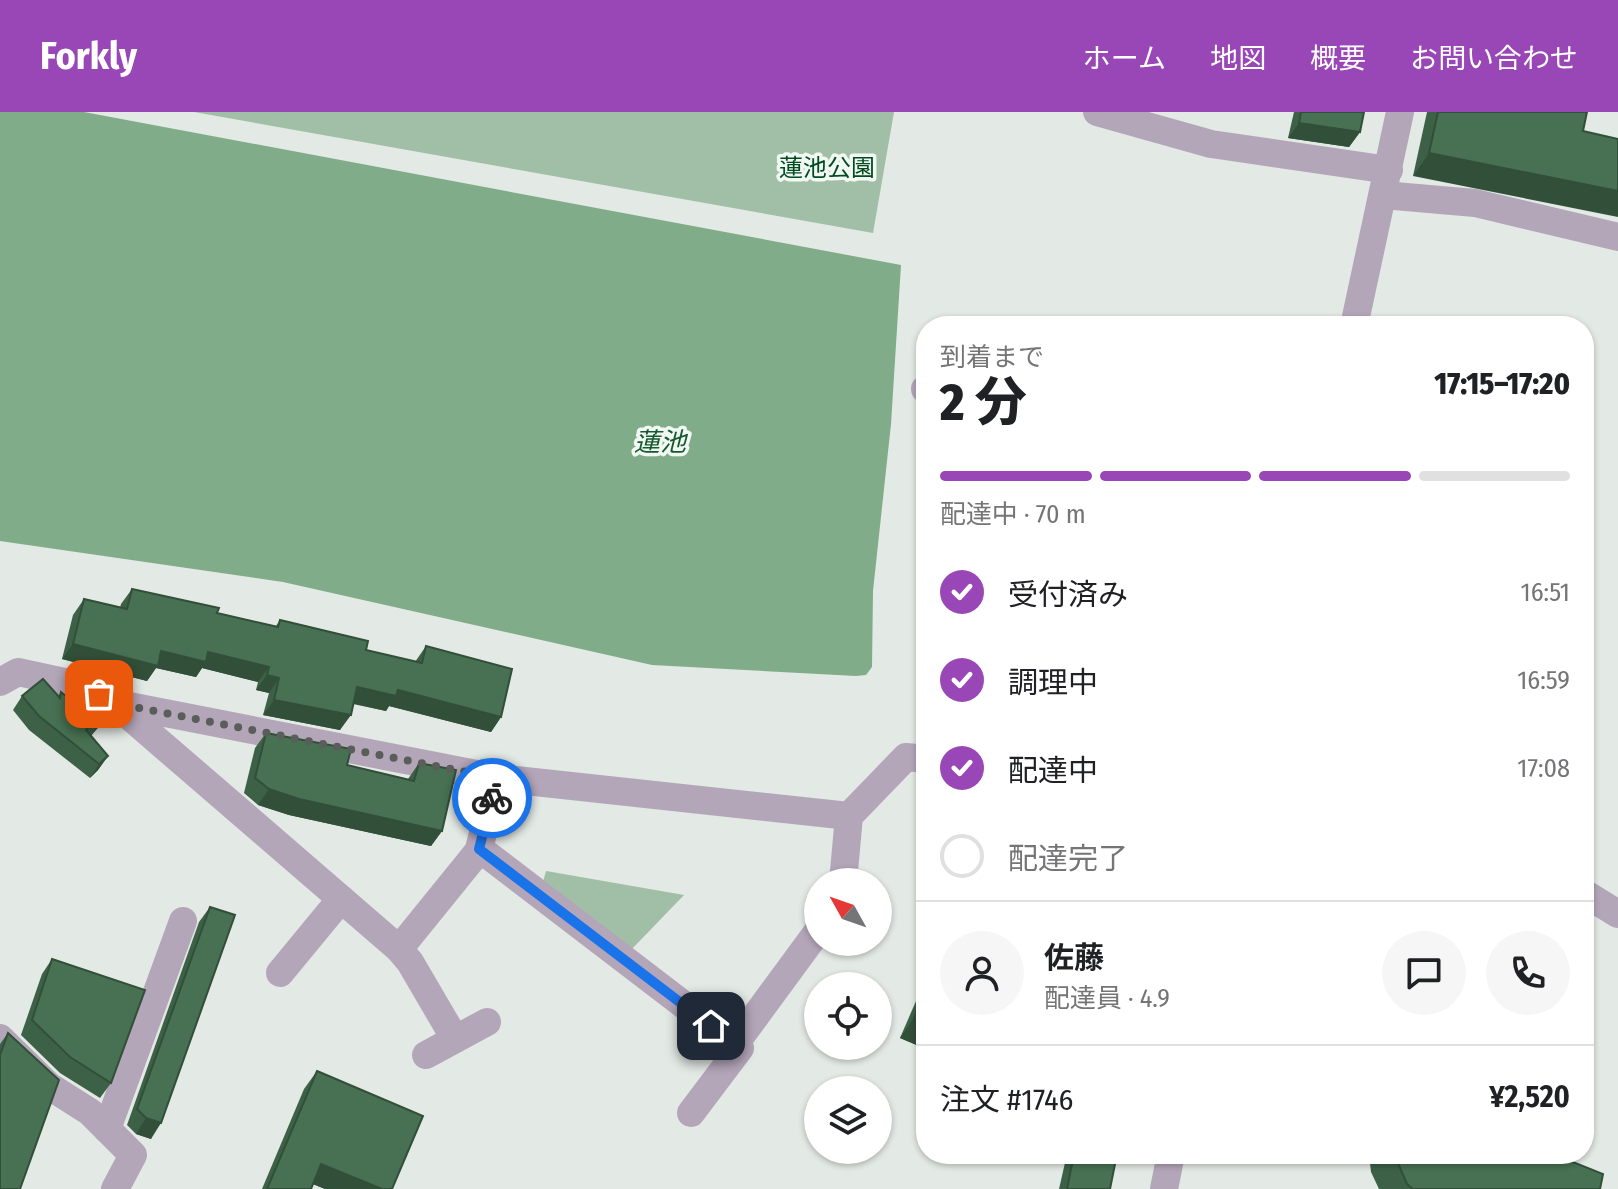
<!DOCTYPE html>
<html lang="ja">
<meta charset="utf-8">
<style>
body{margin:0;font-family:"Fira Sans Condensed","Noto Sans JP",sans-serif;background:#f6f6f6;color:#202124;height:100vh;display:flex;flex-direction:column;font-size:30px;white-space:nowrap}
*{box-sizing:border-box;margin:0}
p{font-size:26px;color:#757577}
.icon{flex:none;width:44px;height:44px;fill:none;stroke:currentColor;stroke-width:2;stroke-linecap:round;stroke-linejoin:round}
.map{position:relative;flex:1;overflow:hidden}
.side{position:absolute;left:916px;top:204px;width:678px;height:848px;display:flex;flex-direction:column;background:#fff;border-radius:32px;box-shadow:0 2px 6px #0004}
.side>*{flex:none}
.needle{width:52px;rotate:310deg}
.fabs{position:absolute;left:804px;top:756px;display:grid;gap:16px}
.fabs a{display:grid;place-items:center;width:88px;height:88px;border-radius:50%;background:#fff;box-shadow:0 2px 6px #0004;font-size:40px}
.pin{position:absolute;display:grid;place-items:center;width:68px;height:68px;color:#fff;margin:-34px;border-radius:16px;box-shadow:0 4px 12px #0006}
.courier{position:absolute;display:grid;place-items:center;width:80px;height:80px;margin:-40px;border:6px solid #1a73e8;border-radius:50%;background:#fff;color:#222;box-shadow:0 2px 10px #0007}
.head em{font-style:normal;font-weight:800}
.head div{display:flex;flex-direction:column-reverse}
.head{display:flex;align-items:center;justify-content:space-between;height:136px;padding:0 24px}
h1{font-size:52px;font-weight:800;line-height:60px}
.bar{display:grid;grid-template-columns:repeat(4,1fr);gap:12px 8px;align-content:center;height:96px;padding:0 24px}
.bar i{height:10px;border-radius:6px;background:#e0e0e0}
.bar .active{background:#9947b6}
.bar p{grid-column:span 4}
.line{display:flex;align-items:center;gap:20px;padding:0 24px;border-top:2px solid #e0e0e0}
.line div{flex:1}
.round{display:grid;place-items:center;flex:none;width:84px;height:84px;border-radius:42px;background:#f6f6f6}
ol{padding:0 24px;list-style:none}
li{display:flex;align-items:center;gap:24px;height:88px}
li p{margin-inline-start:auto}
li .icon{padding:8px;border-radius:50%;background:#9947b6;color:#fff;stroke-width:4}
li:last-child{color:#757577}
li i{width:44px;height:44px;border:4px solid #e0e0e0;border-radius:50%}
header{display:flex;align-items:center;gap:48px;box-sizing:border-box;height:112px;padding:0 40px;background:#9947b6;color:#fff}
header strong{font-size:38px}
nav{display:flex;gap:44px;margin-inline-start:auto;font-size:28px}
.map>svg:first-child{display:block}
</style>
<header>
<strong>Forkly</strong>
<nav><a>ホーム</a><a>地図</a><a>概要</a><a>お問い合わせ</a></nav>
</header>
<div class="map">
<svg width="1618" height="1077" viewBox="0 0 1618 1077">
<rect width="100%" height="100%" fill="#e3e9e4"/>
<!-- green -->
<g fill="#a1bfa7">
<path d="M194,0H894L873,121Z"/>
<path d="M546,759L684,783L630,839L543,770Z"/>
</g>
<!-- water -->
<path fill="#80ac8a" d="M0,0H84L901,153L891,312L873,479L872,555L866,563L856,564L652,553L283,470L0,429Z"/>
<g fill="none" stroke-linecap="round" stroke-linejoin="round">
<!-- street -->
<g stroke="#b4a6b9" stroke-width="28">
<path d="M1097,0L1211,32L1389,58"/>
<path d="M1383,83L1475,91L1618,125"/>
<path d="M1354,214L1400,0"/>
<path d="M925,277L926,278"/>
<path d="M0,570L18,560L83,574L114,591"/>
<path d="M479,737L497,666"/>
<path d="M843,770L849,704L906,645L926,647"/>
<path d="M1584,781L1618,802"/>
<path d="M818,819L735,932L480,737L399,837L114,591L497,666L849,704"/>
<path d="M399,837L410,850L455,927"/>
<path d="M280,861L341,787"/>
<path d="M0,926L49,974L90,1000L133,1043L115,1077"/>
<path d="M426,943L487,910"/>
<path d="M691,1001L740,936L735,932"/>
<path d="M107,1017L183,809"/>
<path d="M1164,1077L1171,1042"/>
</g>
</g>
<!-- wall -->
<g fill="#3d6147">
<path d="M1294,0H1364L1360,20L1349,35L1288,26Z"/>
<path d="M1427,0H1587L1413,64Z"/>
<path d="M132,477L217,501L276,514L280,508L366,538L415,550L426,534L501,605L491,620L389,594L386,599L353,592L340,618L263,603L269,581L256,578L258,570L202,556L196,565L156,556L147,569L62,547L73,503L84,487L120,496L121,492Z"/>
<path d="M61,580L78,594L106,606L91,624L108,644L98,658L90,666L29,618L13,598L22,584H58Z"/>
<path d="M266,621L347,653L408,667L419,651L442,719L431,734L289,703L258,693L244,681L255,636Z"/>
<path d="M210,795L151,1027L136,1022L127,1013L199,810Z"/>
<path d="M52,847L111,971L100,986L60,961L21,923L42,862Z"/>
<path d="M926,866V937L900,926Z"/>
<path d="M8,921L0,1077V932Z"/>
<path d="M317,959L392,1077H325L313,1072L311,1077H262L304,977Z"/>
<path d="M1067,1042H1117L1110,1077H1059Z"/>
<path d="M1369,1042H1553L1600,1077H1379L1371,1060Z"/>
</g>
<!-- shaded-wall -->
<g fill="#324f39">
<path d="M1299,11L1360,20L1349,35L1288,26Z"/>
<path d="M1429,41L1618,79V105L1413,64Z"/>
<path d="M73,532L161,539L208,540L269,555L258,570L202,556L196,565L156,556L147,569L62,547Z"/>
<path d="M267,563L279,566L269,581L256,578Z"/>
<path d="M357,575L398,578L501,605L491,620L389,594L386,599L347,590Z"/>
<path d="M274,588L351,603L340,618L263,603Z"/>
<path d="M115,592L106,606L87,628L97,615Z"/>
<path d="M108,644L98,658L90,666L99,652Z"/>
<path d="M269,677L442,719L431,734L289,703L258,693Z"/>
<path d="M914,906L926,912V937L900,926Z"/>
<path d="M146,1006L161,1011L151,1027L136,1022Z"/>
<path d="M321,1052L382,1077H325L308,1070Z"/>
</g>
<!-- building -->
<g fill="#477152" stroke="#324f39" stroke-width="2">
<path d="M1301,0H1364L1360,20L1299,11Z"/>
<path d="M1438,0H1587L1583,19L1618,27V79L1429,41Z"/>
<path d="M132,477L219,496L217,501L278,515L280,508L368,529L366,538L422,551L426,534L512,557L501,605L398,578L396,584L357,575L351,603L274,588L279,566L267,563L269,555L208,540L206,550L161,539L158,554L73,532L84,487L127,497Z"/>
<path d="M43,567L60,586L61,580L78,594L91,579L115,592L97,615L92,610L86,618L108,644L99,652L39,604L22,584Z"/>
<path d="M266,621L351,637L347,653L414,669L419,651L456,658L442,719L299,687L269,677L255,666Z"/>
<path d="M210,795L235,803L161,1011L146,1006L137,997Z"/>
<path d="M52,847L145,878L111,971L70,945L32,908Z"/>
<path d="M926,878V912L914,906Z"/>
<path d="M8,921L59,968L20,1077H0V943Z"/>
<path d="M317,959L423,1004L392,1077H382L321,1052L311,1077H267Z"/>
<path d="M1074,1042H1117L1110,1077H1067Z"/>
<path d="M1394,1042H1553L1603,1062L1600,1077H1413L1407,1072Z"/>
</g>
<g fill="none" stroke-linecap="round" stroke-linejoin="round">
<!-- done -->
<path stroke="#5a5e5b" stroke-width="8" stroke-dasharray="0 14.4" d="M99,582L114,591L497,666L492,686"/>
<!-- route -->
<path stroke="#1a73e8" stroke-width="10" d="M492,686L479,737L711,914"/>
</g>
<g text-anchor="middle" stroke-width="7" stroke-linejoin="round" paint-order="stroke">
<!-- park labels -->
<g font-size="24" fill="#004b20" stroke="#f1f7f2">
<text x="827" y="64">蓮池公園</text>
</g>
<!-- water labels -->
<g font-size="26" font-style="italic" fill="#155a2e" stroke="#f1f7f2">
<text x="660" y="339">蓮池</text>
</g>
</g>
</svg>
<div class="fabs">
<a><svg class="needle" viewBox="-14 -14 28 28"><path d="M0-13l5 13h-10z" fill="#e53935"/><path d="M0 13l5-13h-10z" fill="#757577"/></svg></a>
<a><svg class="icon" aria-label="locate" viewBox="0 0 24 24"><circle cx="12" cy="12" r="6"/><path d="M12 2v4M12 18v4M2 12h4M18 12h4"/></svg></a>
<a><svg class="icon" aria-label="layers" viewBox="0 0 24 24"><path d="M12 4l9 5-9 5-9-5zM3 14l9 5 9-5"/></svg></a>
</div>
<div class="pin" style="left:99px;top:582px;background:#ea580c"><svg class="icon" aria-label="bag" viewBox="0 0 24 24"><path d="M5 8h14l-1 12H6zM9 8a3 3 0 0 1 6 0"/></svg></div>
<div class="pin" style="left:711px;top:914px;background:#1f2937"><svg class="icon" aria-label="home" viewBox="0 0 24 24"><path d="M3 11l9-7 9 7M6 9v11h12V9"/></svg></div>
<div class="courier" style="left:492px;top:686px"><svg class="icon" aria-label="bike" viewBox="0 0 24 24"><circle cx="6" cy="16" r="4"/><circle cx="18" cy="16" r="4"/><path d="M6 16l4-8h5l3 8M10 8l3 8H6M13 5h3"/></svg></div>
<section class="side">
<div class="head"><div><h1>2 分</h1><p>到着まで</p></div><em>17:15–17:20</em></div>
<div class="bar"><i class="active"></i><i class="active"></i><i class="active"></i><i></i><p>配達中 · 70 m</p></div>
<ol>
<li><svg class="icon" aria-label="check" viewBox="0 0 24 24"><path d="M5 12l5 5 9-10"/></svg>受付済み<p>16:51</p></li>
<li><svg class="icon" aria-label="check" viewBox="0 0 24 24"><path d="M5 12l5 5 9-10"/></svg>調理中<p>16:59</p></li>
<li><svg class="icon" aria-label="check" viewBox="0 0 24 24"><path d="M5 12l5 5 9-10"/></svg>配達中<p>17:08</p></li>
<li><i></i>配達完了</li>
</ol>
<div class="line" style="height:144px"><a class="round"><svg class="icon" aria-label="person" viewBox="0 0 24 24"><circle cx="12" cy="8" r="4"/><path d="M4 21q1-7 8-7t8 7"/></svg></a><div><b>佐藤</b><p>配達員 · 4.9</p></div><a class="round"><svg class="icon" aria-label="chat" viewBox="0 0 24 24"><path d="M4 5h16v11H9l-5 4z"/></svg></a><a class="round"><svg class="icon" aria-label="phone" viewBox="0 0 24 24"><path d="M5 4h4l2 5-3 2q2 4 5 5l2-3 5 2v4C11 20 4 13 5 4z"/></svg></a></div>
<div class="line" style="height:104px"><div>注文 #1746</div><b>¥2,520</b></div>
</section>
</div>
